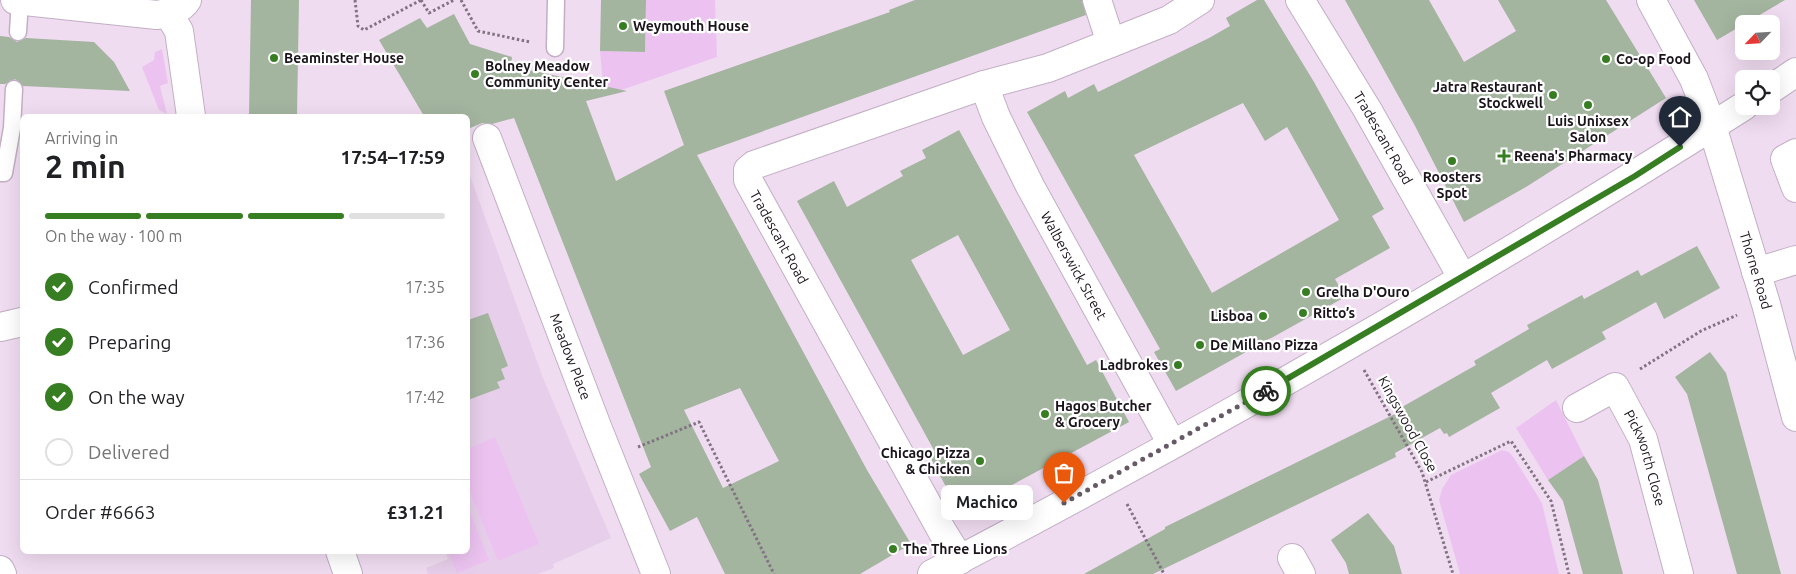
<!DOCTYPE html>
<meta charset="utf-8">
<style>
body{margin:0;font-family:Ubuntu,sans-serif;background:#f6f6f6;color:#202124;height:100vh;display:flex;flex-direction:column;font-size:19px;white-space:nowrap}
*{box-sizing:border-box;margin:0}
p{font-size:16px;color:#757577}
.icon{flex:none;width:28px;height:28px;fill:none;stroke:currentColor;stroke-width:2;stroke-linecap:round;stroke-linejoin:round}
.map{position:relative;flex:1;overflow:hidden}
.sheet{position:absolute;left:20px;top:114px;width:450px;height:440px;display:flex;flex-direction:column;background:#fff;border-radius:8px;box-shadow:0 5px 20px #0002}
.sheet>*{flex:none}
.needle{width:32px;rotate:245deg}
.tools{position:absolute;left:1735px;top:15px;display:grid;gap:10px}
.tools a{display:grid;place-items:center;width:45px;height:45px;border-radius:8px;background:#fff;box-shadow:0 5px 20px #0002;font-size:25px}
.pin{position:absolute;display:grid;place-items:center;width:42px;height:42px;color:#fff;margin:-51px -21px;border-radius:50% 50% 50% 0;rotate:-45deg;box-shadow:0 0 5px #0007}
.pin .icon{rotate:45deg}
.courier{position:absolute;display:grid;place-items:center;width:50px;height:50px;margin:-25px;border:4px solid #377e23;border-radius:50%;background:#fff;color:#222;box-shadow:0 1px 6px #0007}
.bubble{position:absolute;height:35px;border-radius:8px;background:#fff;box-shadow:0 5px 20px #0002;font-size:16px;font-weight:700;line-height:35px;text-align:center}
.head em{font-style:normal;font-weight:700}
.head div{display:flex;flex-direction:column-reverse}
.head{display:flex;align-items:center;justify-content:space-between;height:85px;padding:0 25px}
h1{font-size:32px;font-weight:700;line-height:38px}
.bar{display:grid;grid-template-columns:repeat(4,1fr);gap:8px 5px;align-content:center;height:60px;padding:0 25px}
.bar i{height:6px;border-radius:4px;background:#e0e0e0}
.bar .on{background:#377e23}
.bar p{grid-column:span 4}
.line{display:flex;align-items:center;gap:12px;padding:0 25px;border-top:1px solid #e0e0e0}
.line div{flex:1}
ol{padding:0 25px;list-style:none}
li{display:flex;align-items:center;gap:15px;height:55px}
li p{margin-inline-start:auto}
li .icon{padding:5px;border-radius:50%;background:#377e23;color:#fff;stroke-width:4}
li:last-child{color:#757577}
li i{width:28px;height:28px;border:2px solid #e0e0e0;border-radius:50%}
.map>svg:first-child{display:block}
</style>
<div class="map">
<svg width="1796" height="574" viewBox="0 0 1796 574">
<rect width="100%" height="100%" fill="#f0dcf1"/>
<!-- built -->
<path fill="#e7ceea" d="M468,170L543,378L611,538L553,564L554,568L538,574H428L426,568L448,559L445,551H468Z"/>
<!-- green -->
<g fill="#ecc3f0">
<path d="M646,0H715L717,57L604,96L600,51L645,52Z"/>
<path d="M162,49L168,83L160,86L167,114L159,110L142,67L154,60L155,52Z"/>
<path d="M1556,400L1584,456L1548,480L1516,428Z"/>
<path d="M495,437L539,544L498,561L468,487V449Z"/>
<path d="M1502,450L1509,452L1514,458L1542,503L1559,574H1460L1439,500L1442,489L1451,475Z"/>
<path d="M468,507L489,560L457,573L448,551H468Z"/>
</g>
<!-- building -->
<g fill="#a3b49f" fill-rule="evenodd">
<path d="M251,0H299L297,116H249Z"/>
<path d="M601,0H646L645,52L600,51Z"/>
<path d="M915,0H1082L1086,15L697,155L867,470L911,544L860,574H725L697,517L670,531L639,474L651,467L514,118L492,124L482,123L468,129V116H424L379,40L420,18L427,28L454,14L470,44L512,57L511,66L627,91L586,101L616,181L684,145L664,91L890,12L889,10ZM740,388L779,461L723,488L684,410Z"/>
<path d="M1257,0H1264L1275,18L1314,82L1384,209L1372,216L1390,248L1335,279L1345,297L1176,391L1154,352L1160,349L1027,112L1065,91L1068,98L1094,84L1098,92L1209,38L1230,26L1226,18ZM1243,103L1265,141L1287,127L1339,220L1212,293L1134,155Z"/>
<path d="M1345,0H1429L1464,62L1516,31L1498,0H1606L1666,98L1526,187L1464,222L1414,124Z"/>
<path d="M1694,0H1785L1717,40Z"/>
<path d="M0,36L9,37L17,42L26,38L94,42L114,62L130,91L23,86L15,79L5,84H0Z"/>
<path d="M959,130L1087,365L1096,360L1129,422L960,513L929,455L935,452L797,201L834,181L847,207L903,176L900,171L926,158L922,150ZM958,235L1010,330L963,355L911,260Z"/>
<path d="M1697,246L1720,288L1664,319L1656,302L1602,332L1606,339L1552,369L1547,360L1491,393L1500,408L1449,437L1447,433L1444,434L1440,428L1395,453L1396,457L1153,574H1084L1165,529V527L1397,413L1395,411L1476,365L1474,361L1529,329L1527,325L1582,295L1584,299L1638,270L1641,276Z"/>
<path d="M488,313L508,366L501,369L505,379L497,382L500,388L468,400V320Z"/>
<path d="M1710,352L1726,373L1781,574H1737L1687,394L1675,377Z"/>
<path d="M1584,456L1598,480L1623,574H1583L1563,501L1548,480Z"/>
<path d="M1368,513L1394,546L1402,574H1349L1346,563L1331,540Z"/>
</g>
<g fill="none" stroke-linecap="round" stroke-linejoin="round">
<!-- lane casing -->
<g stroke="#c2afc4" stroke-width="19">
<g id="lane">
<path d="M18,32L20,0"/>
<path d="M555,48L556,0"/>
<path d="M0,173H4L12,128L14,89"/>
</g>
</g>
<!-- street casing -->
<g stroke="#c2afc4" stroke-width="30">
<g id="street">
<path d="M15,0L157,15C168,13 181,10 187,0"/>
<path d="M1097,0L1111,43"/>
<path id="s1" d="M1300,0L1367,109L1462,277"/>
<path id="s2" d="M1651,0L1694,79L1712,126L1766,304L1796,417"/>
<path d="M168,13L179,31L191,116"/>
<path id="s3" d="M984,85L996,117L1030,186L1172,444"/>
<path id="s4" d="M487,138L598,429L656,574"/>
<path d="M1796,153L1785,159L1796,188"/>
<path d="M1756,272L1796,260"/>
<path d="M0,327L22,322"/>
<path id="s5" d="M1577,408L1615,387L1643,439L1679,574"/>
<path d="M340,551L348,574"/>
<path d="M1292,558L1301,574"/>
<path d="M960,560L942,531L748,180V170L754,165L984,85L1048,68L1169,20L1200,0"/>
<path d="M0,570L2,574"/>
</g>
</g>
<!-- highway casing -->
<g stroke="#c2afc4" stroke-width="30">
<g id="highway">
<path d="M1771,89L1796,72"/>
<path d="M932,574C1209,429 1481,273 1744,106"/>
</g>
</g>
<!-- path -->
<g stroke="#817381" stroke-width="3" stroke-dasharray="2.5 2.5" stroke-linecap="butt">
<path d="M355,0L358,26L364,30L421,0"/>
<path d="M421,0L429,13L454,0"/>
<path d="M461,0L478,31L530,42"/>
<path d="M1640,369L1701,331L1737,315"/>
<path d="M1364,370L1422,472L1453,574"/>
<path d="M638,447L699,422L774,574"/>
<path d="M1426,482L1511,441L1551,501L1569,574"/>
<path d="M1127,504L1164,574"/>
</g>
<!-- lane -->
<use href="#lane" stroke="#fff" stroke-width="16"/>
<!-- street -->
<use href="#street" stroke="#fff" stroke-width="28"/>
<!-- highway -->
<use href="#highway" stroke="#fff" stroke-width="28"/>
</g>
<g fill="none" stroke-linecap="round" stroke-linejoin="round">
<!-- done -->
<path stroke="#665a66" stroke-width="5" stroke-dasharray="0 9" d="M1064,503L1266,391"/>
<!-- route -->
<path stroke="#377e23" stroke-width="6" d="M1266,391L1635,176L1680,147"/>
</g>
<!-- markers -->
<g fill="#377e23" stroke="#fff" stroke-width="2">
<circle cx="623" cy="26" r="5"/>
<circle cx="274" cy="58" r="5"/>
<circle cx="1606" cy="59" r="5"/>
<circle cx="475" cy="74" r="5"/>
<circle cx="1553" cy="95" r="5"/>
<circle cx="1588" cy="105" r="5"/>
<path d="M1501.5 148.5h5v5h5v5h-5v5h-5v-5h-5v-5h5z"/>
<circle cx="1452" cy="161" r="5"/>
<circle cx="1306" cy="292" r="5"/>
<circle cx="1303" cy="313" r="5"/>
<circle cx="1263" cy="316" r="5"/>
<circle cx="1200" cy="345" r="5"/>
<circle cx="1178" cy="365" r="5"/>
<circle cx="1045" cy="414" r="5"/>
<circle cx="980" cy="461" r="5"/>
<circle cx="893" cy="549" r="5"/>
</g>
<g text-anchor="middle" stroke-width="4.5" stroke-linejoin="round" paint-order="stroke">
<!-- poi labels -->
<g font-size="14" font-weight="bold" fill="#1b141b" stroke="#fff" text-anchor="start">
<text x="633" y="31">Weymouth House</text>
<text x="284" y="63">Beaminster House</text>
<text x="1616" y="64">Co-op Food</text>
<text x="485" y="71">Bolney Meadow<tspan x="485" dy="16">Community Center</tspan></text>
<text x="1543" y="92" text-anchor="end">Jatra Restaurant<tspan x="1543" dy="16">Stockwell</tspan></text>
<text x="1588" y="126" text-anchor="middle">Luis Unixsex<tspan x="1588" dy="16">Salon</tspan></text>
<text x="1514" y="161">Reena's Pharmacy</text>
<text x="1452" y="182" text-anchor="middle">Roosters<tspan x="1452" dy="16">Spot</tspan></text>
<text x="1316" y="297">Grelha D'Ouro</text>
<text x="1313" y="318">Ritto’s</text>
<text x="1253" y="321" text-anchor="end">Lisboa</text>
<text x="1210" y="350">De Millano Pizza</text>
<text x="1168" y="370" text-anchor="end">Ladbrokes</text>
<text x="1055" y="411">Hagos Butcher<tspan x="1055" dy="16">&amp; Grocery</tspan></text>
<text x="970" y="458" text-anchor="end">Chicago Pizza<tspan x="970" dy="16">&amp; Chicken</tspan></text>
<text x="903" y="554">The Three Lions</text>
</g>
<!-- street labels -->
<g font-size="14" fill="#1b141b" stroke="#fff">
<text dy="5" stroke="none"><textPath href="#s1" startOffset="161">Tradescant Road</textPath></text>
<text transform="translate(779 237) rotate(61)" y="5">Tradescant Road</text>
<text dy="5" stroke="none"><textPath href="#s3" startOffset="202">Walberswick Street</textPath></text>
<text dy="5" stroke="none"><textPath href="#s2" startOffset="291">Thorne Road</textPath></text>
<text dy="5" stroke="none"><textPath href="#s4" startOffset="234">Meadow Place</textPath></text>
<text transform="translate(1408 424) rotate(61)" y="5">Kingswood Close</text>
<text dy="5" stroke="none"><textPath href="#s5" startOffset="121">Pickworth Close</textPath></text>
</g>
</g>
</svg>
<div class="tools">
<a><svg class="needle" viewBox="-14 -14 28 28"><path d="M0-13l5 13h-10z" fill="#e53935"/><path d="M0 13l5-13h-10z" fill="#757577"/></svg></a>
<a><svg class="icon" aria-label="locate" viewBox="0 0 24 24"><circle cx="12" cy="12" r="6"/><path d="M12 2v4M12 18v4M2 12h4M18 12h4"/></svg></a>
</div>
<div class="pin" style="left:1064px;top:503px;background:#ea580c"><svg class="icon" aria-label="bag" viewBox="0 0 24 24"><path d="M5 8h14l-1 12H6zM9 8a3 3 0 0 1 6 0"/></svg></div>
<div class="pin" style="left:1680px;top:147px;background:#1f2937"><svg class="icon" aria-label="home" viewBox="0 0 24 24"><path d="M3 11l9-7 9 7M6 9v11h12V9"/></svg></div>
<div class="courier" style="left:1266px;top:391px"><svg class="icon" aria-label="bike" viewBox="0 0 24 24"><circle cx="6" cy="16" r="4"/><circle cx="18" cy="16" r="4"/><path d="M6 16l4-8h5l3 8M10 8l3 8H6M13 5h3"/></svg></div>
<div class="bubble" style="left:941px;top:485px;width:92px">Machico</div>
<section class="sheet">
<div class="head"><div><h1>2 min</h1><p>Arriving in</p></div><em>17:54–17:59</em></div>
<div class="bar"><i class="on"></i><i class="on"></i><i class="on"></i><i></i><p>On the way · 100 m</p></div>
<ol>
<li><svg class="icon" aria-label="check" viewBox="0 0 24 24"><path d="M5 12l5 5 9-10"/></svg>Confirmed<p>17:35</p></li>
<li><svg class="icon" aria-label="check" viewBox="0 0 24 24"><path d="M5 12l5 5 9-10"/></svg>Preparing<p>17:36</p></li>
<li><svg class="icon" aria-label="check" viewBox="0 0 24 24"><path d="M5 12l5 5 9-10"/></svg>On the way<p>17:42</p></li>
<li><i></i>Delivered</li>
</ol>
<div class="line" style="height:65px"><div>Order #6663</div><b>£31.21</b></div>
</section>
</div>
